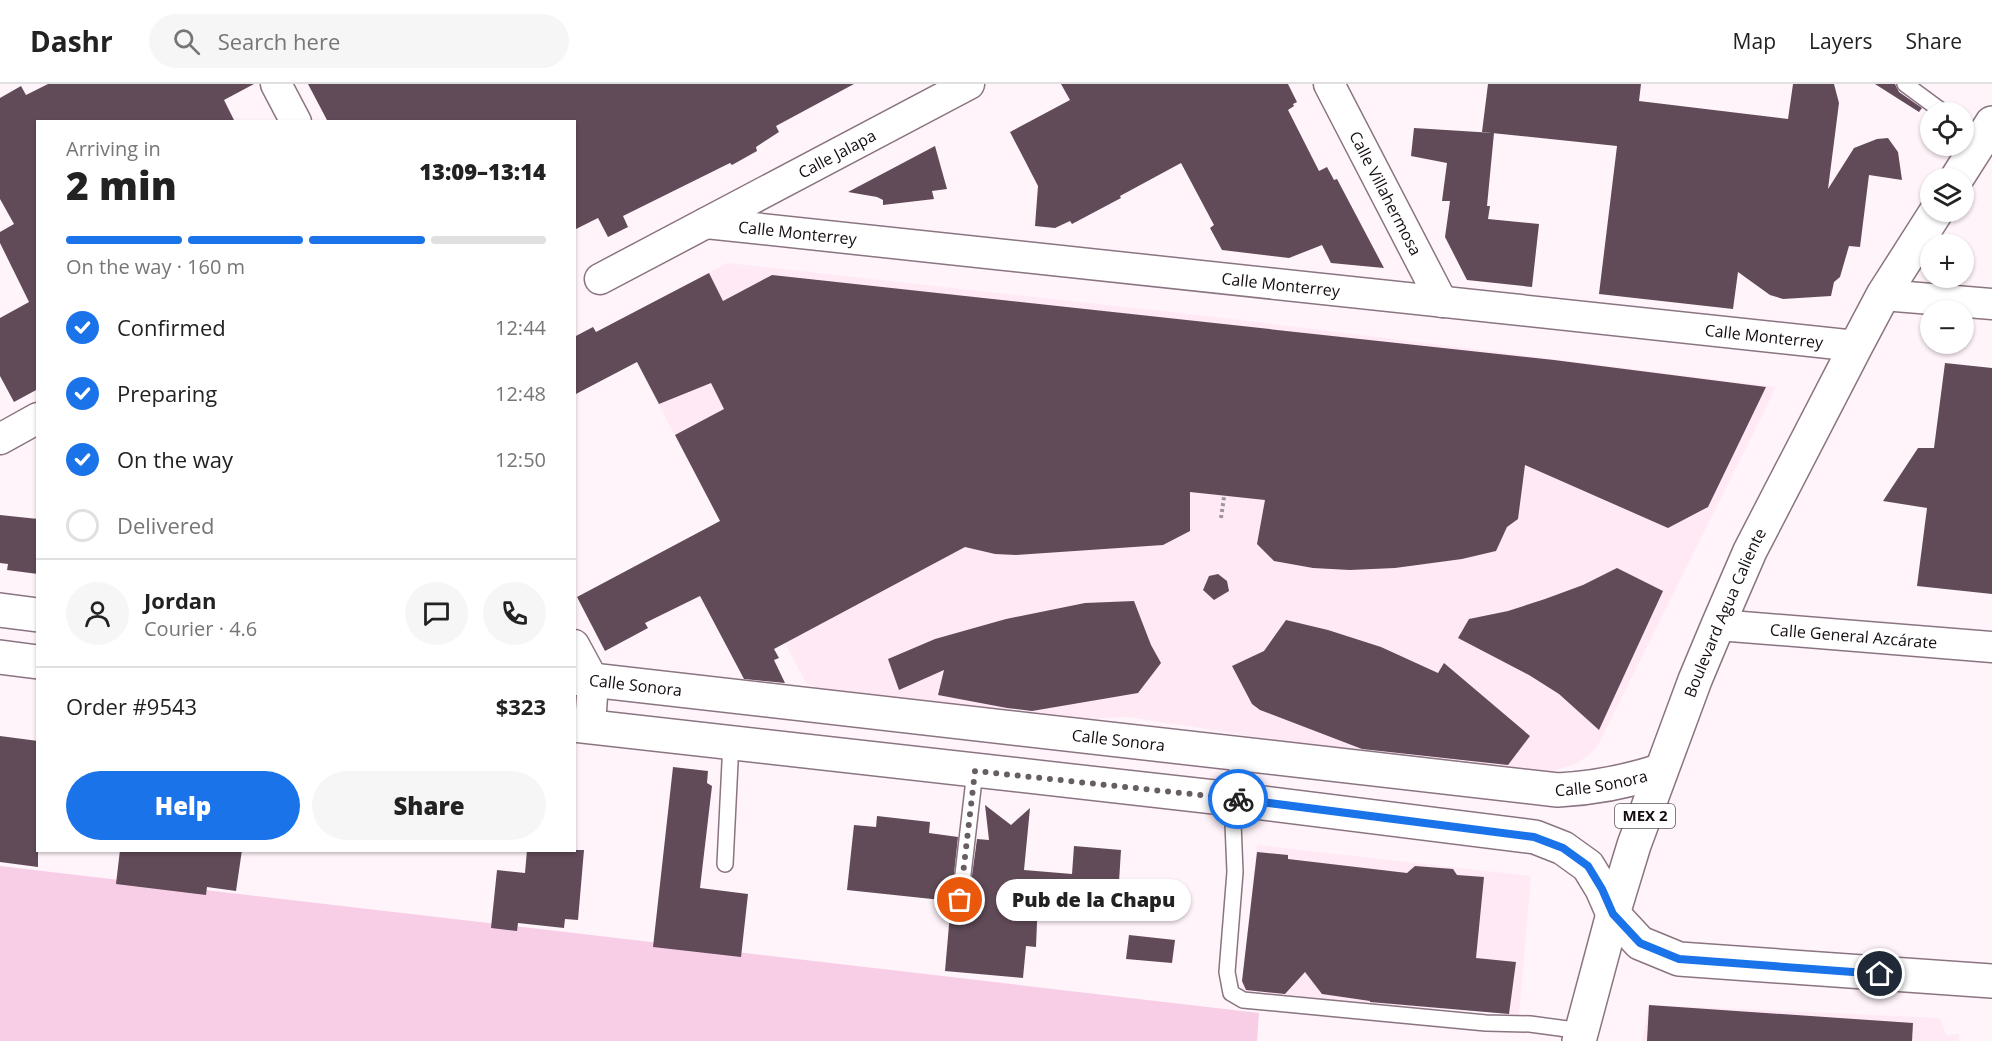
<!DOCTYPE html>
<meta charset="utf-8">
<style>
body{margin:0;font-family:"Open Sans",sans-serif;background:#f6f6f6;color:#222;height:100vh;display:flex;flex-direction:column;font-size:22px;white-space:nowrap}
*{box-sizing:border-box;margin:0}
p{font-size:20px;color:#767676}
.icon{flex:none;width:33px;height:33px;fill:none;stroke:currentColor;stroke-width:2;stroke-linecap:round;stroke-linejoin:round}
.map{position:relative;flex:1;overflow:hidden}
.panel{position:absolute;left:36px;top:36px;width:540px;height:732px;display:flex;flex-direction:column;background:#fff;border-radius:0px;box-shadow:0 2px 4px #0004}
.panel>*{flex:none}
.controls{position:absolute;left:1920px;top:18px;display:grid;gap:12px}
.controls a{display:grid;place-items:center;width:54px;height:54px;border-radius:50%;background:#fff;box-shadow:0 2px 4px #0004;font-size:30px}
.pin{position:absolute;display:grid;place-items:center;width:51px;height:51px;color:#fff;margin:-26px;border:3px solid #fff;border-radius:50%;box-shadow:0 2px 6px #0007}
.courier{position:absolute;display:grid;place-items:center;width:60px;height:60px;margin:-30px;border:4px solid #1a73e8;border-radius:50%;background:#fff;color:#222;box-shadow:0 2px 8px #0007}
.bubble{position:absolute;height:42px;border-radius:21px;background:#fff;box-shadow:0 2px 4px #0004;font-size:20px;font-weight:800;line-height:42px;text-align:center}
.overview em{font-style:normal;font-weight:800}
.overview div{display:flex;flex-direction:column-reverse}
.overview{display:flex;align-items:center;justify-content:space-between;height:102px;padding:0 30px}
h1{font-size:39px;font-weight:800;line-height:45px}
.bar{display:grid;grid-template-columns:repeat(4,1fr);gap:9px 6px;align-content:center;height:72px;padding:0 30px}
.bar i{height:8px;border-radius:4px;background:#e0e0e0}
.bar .current{background:#1a73e8}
.bar p{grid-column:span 4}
.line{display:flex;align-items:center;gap:15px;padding:0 30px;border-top:2px solid #e0e0e0}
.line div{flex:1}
.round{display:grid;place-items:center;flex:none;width:63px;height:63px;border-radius:32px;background:#f6f6f6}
ol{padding:0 30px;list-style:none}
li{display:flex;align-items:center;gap:18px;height:66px}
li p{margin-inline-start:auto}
li .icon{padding:6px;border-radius:50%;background:#1a73e8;color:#fff;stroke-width:4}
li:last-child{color:#767676}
li i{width:33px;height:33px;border:3px solid #e0e0e0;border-radius:50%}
.action{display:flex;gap:12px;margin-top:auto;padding:12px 30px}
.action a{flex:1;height:69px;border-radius:36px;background:#1a73e8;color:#fff;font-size:24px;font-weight:800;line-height:69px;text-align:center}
.action a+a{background:#f6f6f6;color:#222}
header{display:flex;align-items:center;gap:36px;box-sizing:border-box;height:84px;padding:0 30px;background:#fff;border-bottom:2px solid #e0e0e0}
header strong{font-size:28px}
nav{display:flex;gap:33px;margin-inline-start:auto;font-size:21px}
.search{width:420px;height:54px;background:#f6f6f6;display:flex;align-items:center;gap:15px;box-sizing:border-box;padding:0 21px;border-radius:33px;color:#767676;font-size:22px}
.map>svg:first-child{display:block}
</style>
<header>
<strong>Dashr</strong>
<div class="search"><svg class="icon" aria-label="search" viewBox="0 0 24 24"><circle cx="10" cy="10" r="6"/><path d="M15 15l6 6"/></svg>Search here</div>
<nav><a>Map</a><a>Layers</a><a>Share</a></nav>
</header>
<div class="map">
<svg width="1992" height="957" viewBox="0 0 1992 957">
<rect width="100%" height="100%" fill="#fff4fa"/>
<!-- built -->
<g fill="#fee9f5">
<path d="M727,179L1207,232L1776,303L1598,661L1590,670L1576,680L1542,690L1279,659L1264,654L1128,633L1041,637L838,612L806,599L615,238Z"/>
<path d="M1257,761L1531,792L1519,931L1241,908Z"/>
<path d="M1649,921L1940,934L1946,951L1959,950V957H1642Z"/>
</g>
<!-- green -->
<path fill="#f8cee6" d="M0,782L1259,929L1257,957H0Z"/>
<!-- building -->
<g fill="#614b58">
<path d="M48,0H254L224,16L235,38H38V305L14,318L0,292V234L29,218L0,159V148L14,140L0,115V14L21,2L26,11Z"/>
<path d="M308,0H854L776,42L779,48L756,63L757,67L732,81L730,79L623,132L628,143L608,153L598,134L574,146V38H328Z"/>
<path d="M1061,0H1288L1297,18L1293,20L1294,22L1288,26L1319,87L1327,83L1334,96L1337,95L1384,184L1331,179L1322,161L1289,174L1222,166L1210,144L1214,141L1181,79L1120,112L1121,114L1072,140L1070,137L1055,144L1035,142L1038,102L1010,48L1070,16Z"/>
<path d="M1488,0H1641L1639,17L1788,35L1793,0H1834L1839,19L1828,105L1854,64L1877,55L1888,54L1898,68L1902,96L1869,91L1860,163L1849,162L1840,193L1834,198L1831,212L1783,215L1770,211L1738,188L1733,225L1599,210L1617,62L1482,48Z"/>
<path d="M1875,0H1895L1899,8L1922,24L1919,28Z"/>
<path d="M1414,44L1494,49L1487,122H1490L1488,135L1539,140L1532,203L1467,196L1445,153L1450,117H1442L1447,79L1411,72Z"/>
<path d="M935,62L947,105L932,107L934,115L883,121V116L877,113L848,108Z"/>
<path d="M709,189L723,217L772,191L1554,276L1766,303L1708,423L1668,444L1525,381L1518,435L1507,443L1496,467L1462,475L1395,484L1350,486L1313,484L1274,477L1257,460L1265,416L1190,408V447L1163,461L1016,471L995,470L965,463L774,565L779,574L774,576L785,599L744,595L700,512L645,539L648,544L605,567L577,513L720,437L675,351L724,325L711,299L659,320L637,278L574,311V253L593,243L596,248Z"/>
<path d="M1945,279L1992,284V510L1917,502L1927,424L1883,417L1918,364H1934Z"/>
<path d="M0,431L38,435V490L7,486L8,480L0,479Z"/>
<path d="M1617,484L1663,507L1599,646L1559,610L1529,591L1458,554L1469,535L1508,527L1545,515L1583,501Z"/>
<path d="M1218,490L1227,497L1229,507L1214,516L1203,506L1209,492Z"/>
<path d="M1134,517L1151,561L1161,579L1138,609L1032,627L1007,624L938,611L944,586L899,606L888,575L935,555L1006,535L1085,519Z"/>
<path d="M1286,536L1328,546L1381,563L1438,589L1444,579L1530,652L1508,681L1362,665L1260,626L1252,620L1232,582L1264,567Z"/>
<path d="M0,652L38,657V783L0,778Z"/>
<path d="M673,683L708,687L707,699L712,702L700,804L748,810L741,873L653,863Z"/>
<path d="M985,721L1011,741L1030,724L1024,786L1072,790L1074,762L1121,766L1118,814H1038L1036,863L1026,862L1023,894L945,887L951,818L954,823L958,826L964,825L968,821L977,755L989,756Z"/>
<path d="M877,732L930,738L929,749L958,753L951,817L847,806L854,741L876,743Z"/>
<path d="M120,766H242L236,807L207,803L206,811L116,800Z"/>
<path d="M527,766H584L578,836L565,835L564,844L518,839L517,847L491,844L497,786L525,789Z"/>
<path d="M1257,768L1288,771V775L1407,789L1415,782L1453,785L1457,791L1484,793L1476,874L1516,878L1509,930L1370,918V917L1322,910L1305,888L1285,910L1246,906L1242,897Z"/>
<path d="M1129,851L1175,856L1172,879L1126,875Z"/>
<path d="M1649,921L1913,939L1912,957H1647Z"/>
</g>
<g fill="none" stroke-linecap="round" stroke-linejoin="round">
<!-- lane casing -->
<g stroke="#8b7481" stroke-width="18">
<g id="lane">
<path d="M1905,0L1943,28"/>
<path d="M1240,669L1232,715L1235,788L1227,888L1231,909L1243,916L1486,939L1530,940L1582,947"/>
<path d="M725,780L731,658"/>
<path d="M960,816L975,687"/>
</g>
</g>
<!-- street casing -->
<g stroke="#8b7481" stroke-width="33">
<g id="street">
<path d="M276,0L296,38"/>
<path id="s1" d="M1329,0L1442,218"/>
<path id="s2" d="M706,139L1856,262"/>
<path id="s3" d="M600,195L969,0"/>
<path d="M1883,211L1992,220"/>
<path d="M0,355L38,334"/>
<path id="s4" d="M1718,541L1992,563"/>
<path d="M574,561L593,596L590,643"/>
</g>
</g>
<!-- secondary casing -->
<g stroke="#8b7481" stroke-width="36">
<g id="secondary">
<path d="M0,526L38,531"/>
<path d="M0,573L38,578"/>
<path id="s5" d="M574,594L1558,706C1593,704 1626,698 1660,687"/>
<path d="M574,641L1232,715L1535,753L1563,764L1588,782L1602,805L1613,830L1640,859L1679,875L1992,897"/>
</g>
</g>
<!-- primary casing -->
<g stroke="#8b7481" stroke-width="36">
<g id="primary">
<path d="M1957,94L1992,39"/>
<path id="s6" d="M1579,957L1613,830L1634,761L1695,596L1718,541L1750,467L1856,262L1883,211L1936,128"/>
</g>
</g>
<!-- path -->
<path stroke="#9f959b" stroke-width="4" stroke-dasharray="3 3" stroke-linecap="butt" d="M1221,434L1224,413"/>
<!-- lane -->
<use href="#lane" stroke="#fff" stroke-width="15"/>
<!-- street -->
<use href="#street" stroke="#fff" stroke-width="30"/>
<!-- secondary -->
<use href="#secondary" stroke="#fff" stroke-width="33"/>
<!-- primary -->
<use href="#primary" stroke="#fff" stroke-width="33"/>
</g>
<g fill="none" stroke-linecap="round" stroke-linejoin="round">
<!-- done -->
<path stroke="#675e63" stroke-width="6" stroke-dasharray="0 10.8" d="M960,816L975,687L1238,715"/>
<!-- route -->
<path stroke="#1a73e8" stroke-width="8" d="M1238,715L1534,753L1563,764L1588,782L1602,805L1613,830L1640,859L1679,875L1880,890"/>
</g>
<g text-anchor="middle" stroke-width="6" stroke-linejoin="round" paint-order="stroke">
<!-- shield labels -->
<rect fill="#fff" stroke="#5b5659" stroke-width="1.5" x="1615" y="720" width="60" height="24" rx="4.5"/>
<g font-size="15" font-weight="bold" fill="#150d12">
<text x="1645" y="737">MEX 2</text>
</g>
<!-- street labels -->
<g font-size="16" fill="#150d12" stroke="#fff">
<text dy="6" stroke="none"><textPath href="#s3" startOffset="268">Calle Jalapa</textPath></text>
<text dy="6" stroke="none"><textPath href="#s1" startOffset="123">Calle Villahermosa</textPath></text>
<text dy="6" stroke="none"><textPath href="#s2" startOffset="92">Calle Monterrey</textPath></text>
<text dy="6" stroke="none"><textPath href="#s2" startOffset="578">Calle Monterrey</textPath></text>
<text dy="6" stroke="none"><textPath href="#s2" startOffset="1064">Calle Monterrey</textPath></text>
<text dy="6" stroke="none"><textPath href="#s6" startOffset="453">Boulevard Agua Caliente</textPath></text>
<text dy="6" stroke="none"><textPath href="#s4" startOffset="136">Calle General Azcárate</textPath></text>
<text dy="6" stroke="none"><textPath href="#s5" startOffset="62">Calle Sonora</textPath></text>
<text dy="6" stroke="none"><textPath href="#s5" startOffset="548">Calle Sonora</textPath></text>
<text dy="6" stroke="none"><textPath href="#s5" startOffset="1034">Calle Sonora</textPath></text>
</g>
</g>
</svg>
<div class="controls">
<a><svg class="icon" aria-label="locate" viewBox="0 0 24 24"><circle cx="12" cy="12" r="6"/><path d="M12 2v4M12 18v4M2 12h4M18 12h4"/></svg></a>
<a><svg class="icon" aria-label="layers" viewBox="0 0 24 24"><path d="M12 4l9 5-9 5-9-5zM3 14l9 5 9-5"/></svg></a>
<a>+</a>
<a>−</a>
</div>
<div class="pin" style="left:960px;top:816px;background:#ea580c"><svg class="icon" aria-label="bag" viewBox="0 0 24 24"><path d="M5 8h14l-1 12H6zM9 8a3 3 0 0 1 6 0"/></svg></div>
<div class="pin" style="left:1880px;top:890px;background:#1f2937"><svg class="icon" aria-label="home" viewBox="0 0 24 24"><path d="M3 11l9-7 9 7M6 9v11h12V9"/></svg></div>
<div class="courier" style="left:1238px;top:715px"><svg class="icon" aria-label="bike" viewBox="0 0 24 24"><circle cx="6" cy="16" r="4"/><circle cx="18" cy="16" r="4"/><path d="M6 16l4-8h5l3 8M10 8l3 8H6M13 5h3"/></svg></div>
<div class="bubble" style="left:996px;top:795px;width:195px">Pub de la Chapu</div>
<section class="panel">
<div class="overview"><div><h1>2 min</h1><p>Arriving in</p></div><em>13:09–13:14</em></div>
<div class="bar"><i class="current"></i><i class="current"></i><i class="current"></i><i></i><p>On the way · 160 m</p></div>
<ol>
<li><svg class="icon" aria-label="check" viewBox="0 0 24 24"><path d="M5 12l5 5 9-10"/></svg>Confirmed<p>12:44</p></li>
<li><svg class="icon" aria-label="check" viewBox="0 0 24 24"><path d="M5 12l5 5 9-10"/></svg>Preparing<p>12:48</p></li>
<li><svg class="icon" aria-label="check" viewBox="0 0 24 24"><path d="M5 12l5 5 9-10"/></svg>On the way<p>12:50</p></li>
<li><i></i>Delivered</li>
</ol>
<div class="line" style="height:108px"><a class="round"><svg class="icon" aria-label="person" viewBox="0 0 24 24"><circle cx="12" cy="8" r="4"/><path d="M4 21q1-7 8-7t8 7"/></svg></a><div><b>Jordan</b><p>Courier · 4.6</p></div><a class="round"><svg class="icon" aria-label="chat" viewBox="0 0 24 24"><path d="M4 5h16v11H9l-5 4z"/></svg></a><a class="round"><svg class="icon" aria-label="phone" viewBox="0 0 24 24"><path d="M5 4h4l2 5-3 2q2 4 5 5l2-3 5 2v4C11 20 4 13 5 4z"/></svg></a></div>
<div class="line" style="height:78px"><div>Order #9543</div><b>$323</b></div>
<div class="action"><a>Help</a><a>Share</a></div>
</section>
</div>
